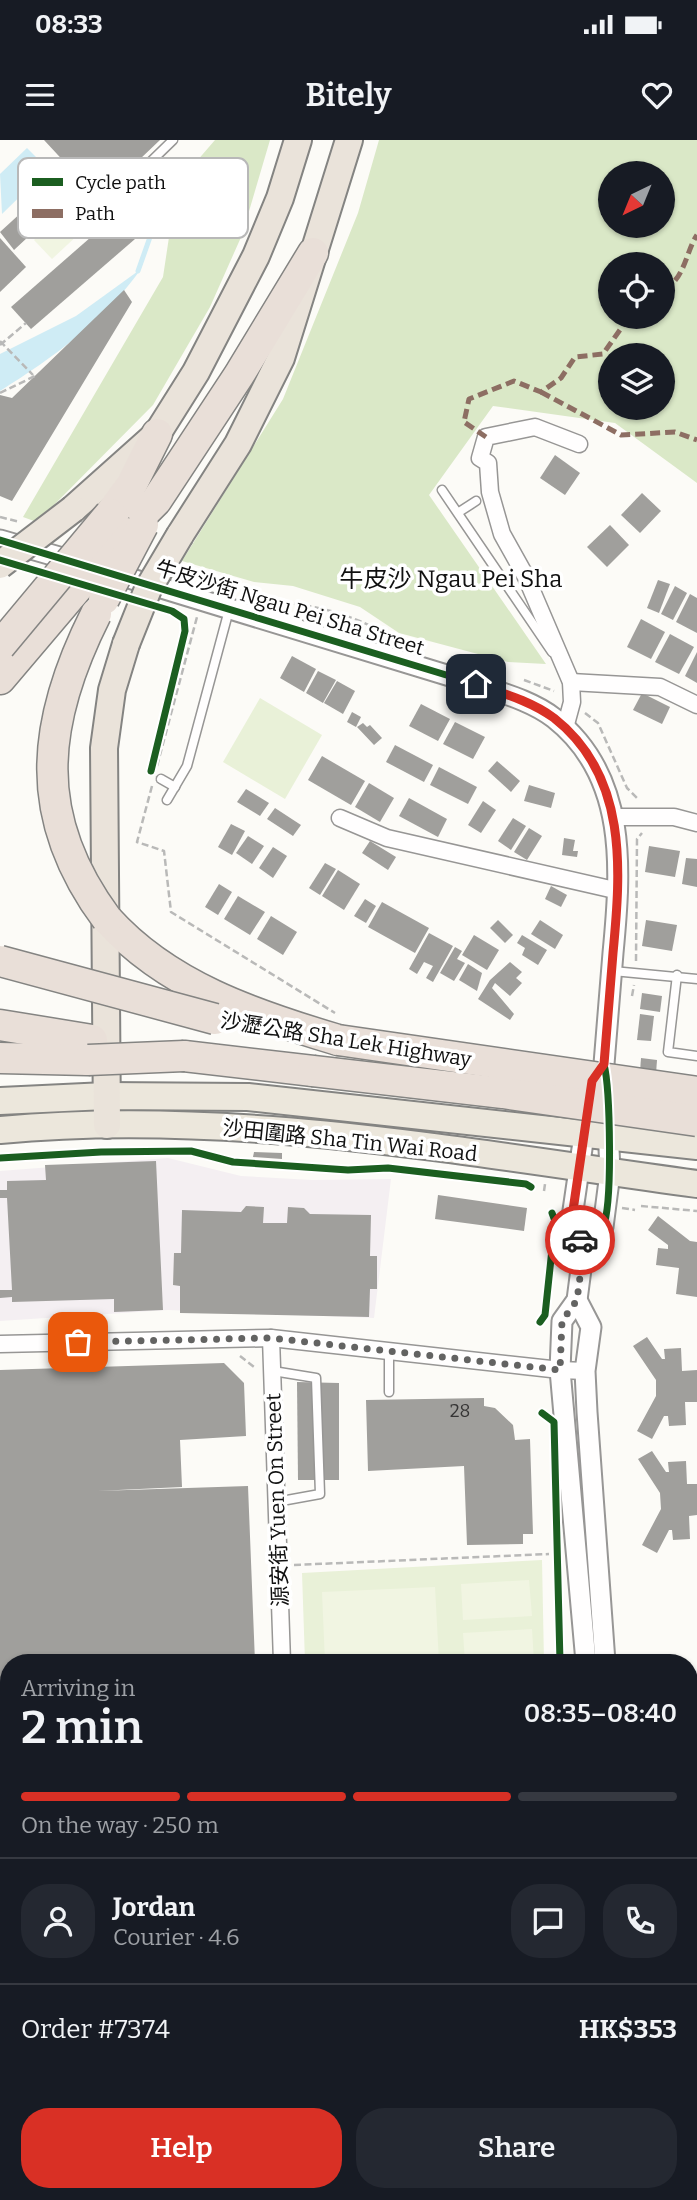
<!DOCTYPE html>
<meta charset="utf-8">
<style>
body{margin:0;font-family:Bitter,"Noto Sans TC",serif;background:#242831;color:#f1f3f6;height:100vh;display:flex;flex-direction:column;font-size:26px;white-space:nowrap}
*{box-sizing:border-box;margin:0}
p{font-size:23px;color:#9ea1a6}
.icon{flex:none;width:38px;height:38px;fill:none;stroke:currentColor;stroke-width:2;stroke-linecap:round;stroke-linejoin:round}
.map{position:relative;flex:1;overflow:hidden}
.details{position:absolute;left:0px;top:1514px;width:698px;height:548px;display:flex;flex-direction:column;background:#171b24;border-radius:28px 28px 0 0;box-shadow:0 2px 5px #0004}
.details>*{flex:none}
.needle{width:46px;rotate:223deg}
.fabs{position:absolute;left:598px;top:21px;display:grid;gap:14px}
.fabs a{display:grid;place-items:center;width:77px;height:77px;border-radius:50%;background:#171b24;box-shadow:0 2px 5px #0004;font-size:35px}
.pin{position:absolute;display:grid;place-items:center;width:60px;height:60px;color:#fff;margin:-30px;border-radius:14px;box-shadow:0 4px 10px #0006}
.courier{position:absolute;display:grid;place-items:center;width:70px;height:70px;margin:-35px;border:5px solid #d93025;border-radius:50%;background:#fff;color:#222;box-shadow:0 2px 9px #0007}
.summary em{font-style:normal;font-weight:600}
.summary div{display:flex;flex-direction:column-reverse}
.summary{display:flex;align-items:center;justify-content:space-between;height:119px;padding:0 21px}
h1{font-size:46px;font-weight:600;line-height:52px}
.bar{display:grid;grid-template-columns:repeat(4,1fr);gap:10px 7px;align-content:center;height:84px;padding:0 21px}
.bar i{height:9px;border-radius:5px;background:#363941}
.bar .current{background:#d93025}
.bar p{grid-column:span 4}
.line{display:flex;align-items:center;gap:18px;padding:0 21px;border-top:2px solid #363941}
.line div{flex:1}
.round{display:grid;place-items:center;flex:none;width:74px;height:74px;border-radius:28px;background:#242831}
.action{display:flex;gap:14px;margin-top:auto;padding:14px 21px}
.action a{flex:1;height:80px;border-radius:28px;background:#d93025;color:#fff;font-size:28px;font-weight:600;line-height:80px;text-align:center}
.action a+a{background:#242831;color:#f1f3f6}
.status{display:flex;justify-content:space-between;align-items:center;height:49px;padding:0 35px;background:#171b24;direction:ltr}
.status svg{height:19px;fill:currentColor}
header{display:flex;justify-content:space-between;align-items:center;height:91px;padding:0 21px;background:#171b24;font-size:32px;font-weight:600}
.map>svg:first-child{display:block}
</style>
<div class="status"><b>08:33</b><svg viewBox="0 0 49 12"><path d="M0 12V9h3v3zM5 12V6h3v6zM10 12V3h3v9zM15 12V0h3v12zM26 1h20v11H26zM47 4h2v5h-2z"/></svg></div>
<header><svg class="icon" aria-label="menu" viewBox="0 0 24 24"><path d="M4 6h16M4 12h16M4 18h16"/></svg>Bitely<svg class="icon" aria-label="heart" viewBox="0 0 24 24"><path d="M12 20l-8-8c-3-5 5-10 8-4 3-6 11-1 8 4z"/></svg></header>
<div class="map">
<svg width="697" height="2060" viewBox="0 0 697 2060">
<rect width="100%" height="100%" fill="#fcfbf7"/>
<!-- industrial -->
<path fill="#f4eff2" d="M168,1018L241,1036L312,1040L391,1039L374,1178L168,1170L0,1181V1031Z"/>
<!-- green -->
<g fill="#e9f1d8">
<path d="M260,558L322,595L285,659L223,622Z"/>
<path d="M542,1420L544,1522H305L302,1433Z"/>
</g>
<!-- forest -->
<g fill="#dae8c7" fill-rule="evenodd">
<path d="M215,0H270L242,95L210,167L153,265L53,366L34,381L23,377L163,137L177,44Z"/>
<path d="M379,0H697V343L615,283L493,266L429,355L546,524L508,522L399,493L360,467L293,446L254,442L182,421L283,259L358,73ZM611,33H663V86H611ZM611,124H663V177H611ZM611,215H663V268H611Z"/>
</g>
<!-- pitch -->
<g fill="#f1f5e2">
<path d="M78,59L96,78L52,119L34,100Z"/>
<path d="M529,1440L532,1476L463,1480L461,1444Z"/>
<path d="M435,1447L439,1522H325L322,1452Z"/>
<path d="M532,1489L534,1522H465L463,1493Z"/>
</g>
<!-- water -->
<g fill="#cfecf5">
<path d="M27,8L48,29L2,74L0,34Z"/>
<path d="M141,129C104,181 54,217 0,251V214L76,176Z"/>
</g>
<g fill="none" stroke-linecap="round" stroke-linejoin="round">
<!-- stream -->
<path stroke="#cfecf5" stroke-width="5" d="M138,131L155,83L204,27"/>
</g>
<!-- building -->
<g fill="#a09f9c">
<path d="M44,0H160L99,58L85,44L14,110L0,92L70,28Z"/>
<path d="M115,76L135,99L31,189L11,167Z"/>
<path d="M0,98L26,127L0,152Z"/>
<path d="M124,150L132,162L12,361L0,356V255L12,258Z"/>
<path d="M555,315L580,333L565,355L540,338Z"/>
<path d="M642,353L661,371L640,393L621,375Z"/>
<path d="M610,385L629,405L607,427L587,407Z"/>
<path d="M658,440L670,444L659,473L647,468Z"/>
<path d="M675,446L687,453L673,480L661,474Z"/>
<path d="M690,454L697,458V493L676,482Z"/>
<path d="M641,479L665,492L651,519L627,507Z"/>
<path d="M670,494L694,507L679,534L655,522Z"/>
<path d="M697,512V543L685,536Z"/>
<path d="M292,516L316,529L304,552L280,538Z"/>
<path d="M318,531L336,540L323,563L306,553Z"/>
<path d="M337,541L355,551L343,574L324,563Z"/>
<path d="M642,553L670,567L662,584L633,570Z"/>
<path d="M421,564L450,579L438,601L409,586Z"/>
<path d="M352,572L361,577L356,587L347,582Z"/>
<path d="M455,582L485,597L473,619L443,604Z"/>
<path d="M363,583L367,587L370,585L382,598L374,605L357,587Z"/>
<path d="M395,605L433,625L424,642L386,622Z"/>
<path d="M322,616L365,641L351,665L308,640Z"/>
<path d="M497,621L520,641L511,652L488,631Z"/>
<path d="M439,627L477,647L468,664L430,645Z"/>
<path d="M369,643L394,658L380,682L355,667Z"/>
<path d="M529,645L555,653L551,668L524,661Z"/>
<path d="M246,649L269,663L260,676L237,662Z"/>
<path d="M409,658L447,679L438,697L399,676Z"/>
<path d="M483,661L496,670L481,693L468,685Z"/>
<path d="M275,668L301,685L293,696L267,679Z"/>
<path d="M513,678L526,686L511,710L498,701Z"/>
<path d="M231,684L245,691L232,715L218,707Z"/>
<path d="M529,688L542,696L527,720L514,712Z"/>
<path d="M248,696L264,706L252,724L236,713Z"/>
<path d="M564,698L575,700L573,711H578L577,717L562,715Z"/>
<path d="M370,701L396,717L388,730L362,713Z"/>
<path d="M649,706L680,711L675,737L645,732Z"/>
<path d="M273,707L287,716L273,738L259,728Z"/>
<path d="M686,718L697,719V747L682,744Z"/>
<path d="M325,723L336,729L320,755L309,748Z"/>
<path d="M338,730L360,744L344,770L322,756Z"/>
<path d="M219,744L232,752L218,775L205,767Z"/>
<path d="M551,746L567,755L561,767L545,759Z"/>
<path d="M238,756L265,772L250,795L224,779Z"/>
<path d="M365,759L376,766L366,783L354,776Z"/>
<path d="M382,762L429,788L415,813L368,787Z"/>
<path d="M271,776L297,792L283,815L257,799Z"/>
<path d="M498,780L513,795L505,803L490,788Z"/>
<path d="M540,780L563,795L555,809L531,794Z"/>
<path d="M646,780L677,785L672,811L642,806Z"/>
<path d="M429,793L453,806L433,842L426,838L433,826L424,822L417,834L409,829Z"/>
<path d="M474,795L499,810L487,830L462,815Z"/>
<path d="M522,795L547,810L538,825L522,815L525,808L517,803Z"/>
<path d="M455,807L462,811L457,819L465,823L454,841L440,833Z"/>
<path d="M510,822L522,832L516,838L522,843L510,856L495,843L492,848L514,874L510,880L478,859L490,840Z"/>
<path d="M468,824L482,833L477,851L459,840Z"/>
<path d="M642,853L662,856L660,872L640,869Z"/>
<path d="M640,874L654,876L651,901L637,900Z"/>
<path d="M641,918L657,920L656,934L640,932Z"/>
<path d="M254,1012L282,1013V1019L253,1017Z"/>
<path d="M156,1021L163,1170L114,1172V1159L12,1162V1157L0,1158V1150H12L7,1058H0V1050H7V1041L46,1040L45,1025Z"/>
<path d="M438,1055L527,1068L524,1091L435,1079Z"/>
<path d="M246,1066L264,1067L263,1083H287L288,1067L304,1068L310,1074L371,1075L370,1116H377V1149H370L369,1177L180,1173V1146L173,1145L174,1113H181L182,1070L241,1072Z"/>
<path d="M658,1076L690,1101L697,1102V1157L676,1154L679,1128L656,1125L658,1108L668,1109V1105L648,1090Z"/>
<path d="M647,1197L662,1219H665L664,1209L681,1208L682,1231L697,1230V1262H685L686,1285L669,1286L668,1276H664L652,1299L637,1291L656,1256V1240L633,1206Z"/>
<path d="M224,1223L244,1243L246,1296L180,1300L182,1347L97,1351L248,1346L255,1522H9V1828L4,1818L0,1716V1230Z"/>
<path d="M297,1242L339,1243V1340H298Z"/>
<path d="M484,1258V1266L495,1268L513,1285L515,1300L530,1299L533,1394H523V1404L467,1405L464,1326L368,1331L366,1260Z"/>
<path d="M652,1311L666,1332H669L668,1322L686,1321L687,1344H697V1375L689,1376L690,1399L673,1400L672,1390H669L657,1413L642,1405L661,1369L660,1353L638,1319Z"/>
<path d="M697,1550V1835H690V1551Z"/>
<rect x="690" y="1903" width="7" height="137"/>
<path d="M9,1928V2053L247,2055L155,2060H0V1929Z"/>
</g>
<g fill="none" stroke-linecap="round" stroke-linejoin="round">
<!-- service casing -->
<g stroke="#979695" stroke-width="11">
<g id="service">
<path d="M103,68L173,0"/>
<path d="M442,350L552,512"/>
<path d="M459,372L476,361"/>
<path d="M161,639L175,647"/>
<path d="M167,660L187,626L229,470"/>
<path d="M613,831L697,839"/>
<path d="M677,835L668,912L697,916"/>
<path d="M273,1231L316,1238L320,1354L276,1362"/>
<path d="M389,1252V1209"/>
</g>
</g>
<!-- pedestrian casing -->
<g stroke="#979695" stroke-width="16">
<path id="pedestrian" d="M0,1910L9,1905"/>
</g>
<!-- minor casing -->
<g stroke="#979695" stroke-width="19">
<g id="minor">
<path d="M571,542L660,547L697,565"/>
<path d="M565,588L572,562L571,542L526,437L502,394L490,352L488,323L480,318L486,297L535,287L579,304"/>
<path d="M614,677H674L697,683"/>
<path d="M340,678L387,698L619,751"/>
<path d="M271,1198L282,1522"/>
<path d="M0,1204L271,1198L560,1230L585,1231"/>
<path d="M690,1866H697"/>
<path d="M0,1870L9,1878"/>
</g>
</g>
<!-- tertiary casing -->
<g stroke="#979695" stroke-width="23">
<g id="tertiary">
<path d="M0,400L80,423"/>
<path d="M109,432L476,544C502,553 532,561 554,578C628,636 621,729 613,813C610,850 607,887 604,924L609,946"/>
<path d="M584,1106L603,1087L610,1033L608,984"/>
<path d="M577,1160L591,1187L585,1231L587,1272L605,1522"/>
<path d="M586,1522L560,1230L562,1181L577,1160L584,1106L571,1084L590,954"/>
<path d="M594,2060V2053"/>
<path d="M618,2060V2053"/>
</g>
</g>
<!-- primary casing -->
<g stroke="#848482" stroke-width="30">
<g id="primary">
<path d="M0,961L106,956L248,957L697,1006"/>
<path d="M0,990C233,968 467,1013 697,1044"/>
</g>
</g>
<!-- trunk casing -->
<g stroke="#848482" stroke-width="30">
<g id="trunk">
<path d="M73,369L157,294L196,232L256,116L280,58L298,0"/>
<path d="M180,395L238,304L281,218L349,0"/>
<path d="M107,985L104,608L112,550L126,504"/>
</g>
</g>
<!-- motorway casing -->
<g stroke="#848482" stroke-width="33">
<g id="motorway">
<path d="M110,374L132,344L157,294"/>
<path d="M135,382L156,361L239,235L313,113"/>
<path d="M0,539L84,440"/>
<path d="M107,779C167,846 254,875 338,900"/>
<path d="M0,885L92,900"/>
<path d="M184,916L313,931"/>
<path d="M0,918L88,920"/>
</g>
</g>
<!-- path -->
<g stroke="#b9b9b8" stroke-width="2.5" stroke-dasharray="7 3.5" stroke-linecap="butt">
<path d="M0,201L33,235"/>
<path d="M0,205L26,183"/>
<path d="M0,253L35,236"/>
<path d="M0,377L20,382"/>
<path d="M273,462C317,464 357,476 395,499"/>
<path d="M524,540L554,551"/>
<path d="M585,573L598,583L627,648L639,660"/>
<path d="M157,626L197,477"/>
<path d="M152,646L137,702L164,711L171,772L335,873"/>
<path d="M636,821L637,699L642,693"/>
<path d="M632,856L634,845"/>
<path d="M526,1044L531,1047"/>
<path d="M544,1051L545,1044"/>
<path d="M641,1066L697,1071"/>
<path d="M622,1068L635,1070"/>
<path d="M240,1216L254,1227"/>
<path d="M294,1425L549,1414"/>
<path d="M0,1837L9,1851"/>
<path d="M690,1916H697"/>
<path d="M341,2053V2059"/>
<path d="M564,2053V2060"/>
</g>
<!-- service -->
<use href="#service" stroke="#fffefe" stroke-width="8"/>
<!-- pedestrian -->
<use href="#pedestrian" stroke="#fffefe" stroke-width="12"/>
<!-- minor -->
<use href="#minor" stroke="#fffefe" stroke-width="16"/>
<!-- tertiary -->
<use href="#tertiary" stroke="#fffefe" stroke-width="19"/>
<!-- primary -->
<use href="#primary" stroke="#ece7dc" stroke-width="26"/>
<!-- trunk -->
<use href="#trunk" stroke="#eae3da" stroke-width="26"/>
<!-- motorway -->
<use href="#motorway" stroke="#e9dfd8" stroke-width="30"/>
<!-- trunk-bridge casing -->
<g stroke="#848482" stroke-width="30" stroke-linecap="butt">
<g id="trunk-bridge">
<path d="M0,425L73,369"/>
<path d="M126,504L148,449L180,395"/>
</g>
</g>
<!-- motorway-bridge casing -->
<g stroke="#848482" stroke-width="33" stroke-linecap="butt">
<g id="motorway-bridge">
<path d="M84,440L126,393"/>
<path d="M104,459L143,385"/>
<path d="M96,474C41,583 31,677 107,779"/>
<path d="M0,506L110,374"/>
<path d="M0,821L215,879"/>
<path d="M338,900L697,952"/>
<path d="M88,920L184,916"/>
<path d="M313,931L503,953L697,981"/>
</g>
</g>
<!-- trunk-bridge -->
<use href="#trunk-bridge" stroke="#eae3da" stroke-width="26"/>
<!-- motorway-bridge -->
<use href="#motorway-bridge" stroke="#e9dfd8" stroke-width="30"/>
<!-- quiet -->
<g stroke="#8d6e63" stroke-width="5" stroke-dasharray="10 5" stroke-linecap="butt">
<path d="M663,149C684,142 686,111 697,95"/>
<path d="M541,252L621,295L675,292L697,300"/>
<path d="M486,297L464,282L469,259L514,241L541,252L561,238L575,217L603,214L629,177"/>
<path d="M0,1910L9,1905"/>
</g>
<!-- cycleway casing -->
<g stroke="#fff" stroke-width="11">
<g id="cycleway">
<path d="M0,400L476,544C502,553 532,561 554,578C628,636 621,729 613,813C610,850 607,887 604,924C610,949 613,1064 603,1087C600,1093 589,1101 584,1106"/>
<path d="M0,420L172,471L184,479L185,491L151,631"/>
<path d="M0,1018L101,1012L191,1011L233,1022L348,1030L388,1028L526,1044L531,1047"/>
<path d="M540,1182L545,1175L555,1081L552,1073"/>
<path d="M542,1273L554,1282L560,1522"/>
</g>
</g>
<!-- cycleway -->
<use href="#cycleway" stroke="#1b5e20" stroke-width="7"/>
</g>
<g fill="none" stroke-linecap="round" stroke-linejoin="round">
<!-- done -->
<path stroke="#636362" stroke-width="7" stroke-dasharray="0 12.6" d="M78,1202L271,1198L560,1230L562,1181L577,1160L584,1106L580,1100"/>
<!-- route -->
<path stroke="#d93025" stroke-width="9" d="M476,544C502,553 531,561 554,578C628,636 621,729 613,813C610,850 607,887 604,924L592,941L571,1084L580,1100"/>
</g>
<g text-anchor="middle" stroke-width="7" stroke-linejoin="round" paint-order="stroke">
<!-- number labels -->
<g font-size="18" fill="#353434">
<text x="460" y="1277">28</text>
</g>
<!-- street labels -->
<g font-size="21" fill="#111" stroke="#fff">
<text transform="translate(290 468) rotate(17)" y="7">牛皮沙街 Ngau Pei Sha Street</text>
<text transform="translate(346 900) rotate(9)" y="7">沙瀝公路 Sha Lek Highway</text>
<text transform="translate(350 1001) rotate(6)" y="7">沙田圍路 Sha Tin Wai Road</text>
<text transform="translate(277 1360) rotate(-92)" y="7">源安街 Yuen On Street</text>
</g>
<!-- quarter labels -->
<g font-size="24" fill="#111" stroke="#fff">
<text x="451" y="447">牛皮沙 Ngau Pei Sha</text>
</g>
</g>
<!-- legend -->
<rect x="18" y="18" width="230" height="80" rx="10" fill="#fff" stroke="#b8b8b8" stroke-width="2"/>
<rect x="32" y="38" width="31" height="8" fill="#1b5e20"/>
<rect x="32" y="69" width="31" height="9" fill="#8d6e63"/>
<g font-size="19" fill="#111">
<text x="75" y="49">Cycle path</text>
<text x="75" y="80">Path</text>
</g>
</svg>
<div class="fabs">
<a><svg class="needle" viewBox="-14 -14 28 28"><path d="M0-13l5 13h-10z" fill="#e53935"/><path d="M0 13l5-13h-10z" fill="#9ea1a6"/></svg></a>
<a><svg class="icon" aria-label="locate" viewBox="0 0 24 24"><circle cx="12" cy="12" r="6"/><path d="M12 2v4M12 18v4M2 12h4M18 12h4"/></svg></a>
<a><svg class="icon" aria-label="layers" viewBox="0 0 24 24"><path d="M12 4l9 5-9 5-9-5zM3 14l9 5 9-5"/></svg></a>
</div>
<div class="pin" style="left:78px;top:1202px;background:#ea580c"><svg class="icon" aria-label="bag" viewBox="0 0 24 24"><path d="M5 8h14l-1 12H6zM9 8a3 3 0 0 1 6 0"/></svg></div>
<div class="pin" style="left:476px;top:544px;background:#1f2937"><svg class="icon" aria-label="home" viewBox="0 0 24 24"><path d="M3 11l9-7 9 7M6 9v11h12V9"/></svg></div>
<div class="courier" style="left:580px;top:1100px"><svg class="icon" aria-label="car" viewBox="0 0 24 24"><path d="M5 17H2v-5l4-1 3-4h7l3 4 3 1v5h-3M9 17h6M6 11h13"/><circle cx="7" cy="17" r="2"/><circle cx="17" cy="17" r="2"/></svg></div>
<section class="details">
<div class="summary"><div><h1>2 min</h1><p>Arriving in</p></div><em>08:35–08:40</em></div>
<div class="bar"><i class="current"></i><i class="current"></i><i class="current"></i><i></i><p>On the way · 250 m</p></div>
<div class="line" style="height:126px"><a class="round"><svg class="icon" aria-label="person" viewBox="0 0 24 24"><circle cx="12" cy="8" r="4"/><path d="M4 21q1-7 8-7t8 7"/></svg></a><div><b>Jordan</b><p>Courier · 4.6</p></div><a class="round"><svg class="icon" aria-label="chat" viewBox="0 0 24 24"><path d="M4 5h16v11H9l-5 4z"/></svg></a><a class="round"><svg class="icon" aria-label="phone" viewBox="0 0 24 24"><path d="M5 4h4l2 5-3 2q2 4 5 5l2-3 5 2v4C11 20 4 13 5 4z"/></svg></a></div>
<div class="line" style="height:91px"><div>Order #7374</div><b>HK$353</b></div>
<div class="action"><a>Help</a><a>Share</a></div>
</section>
</div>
